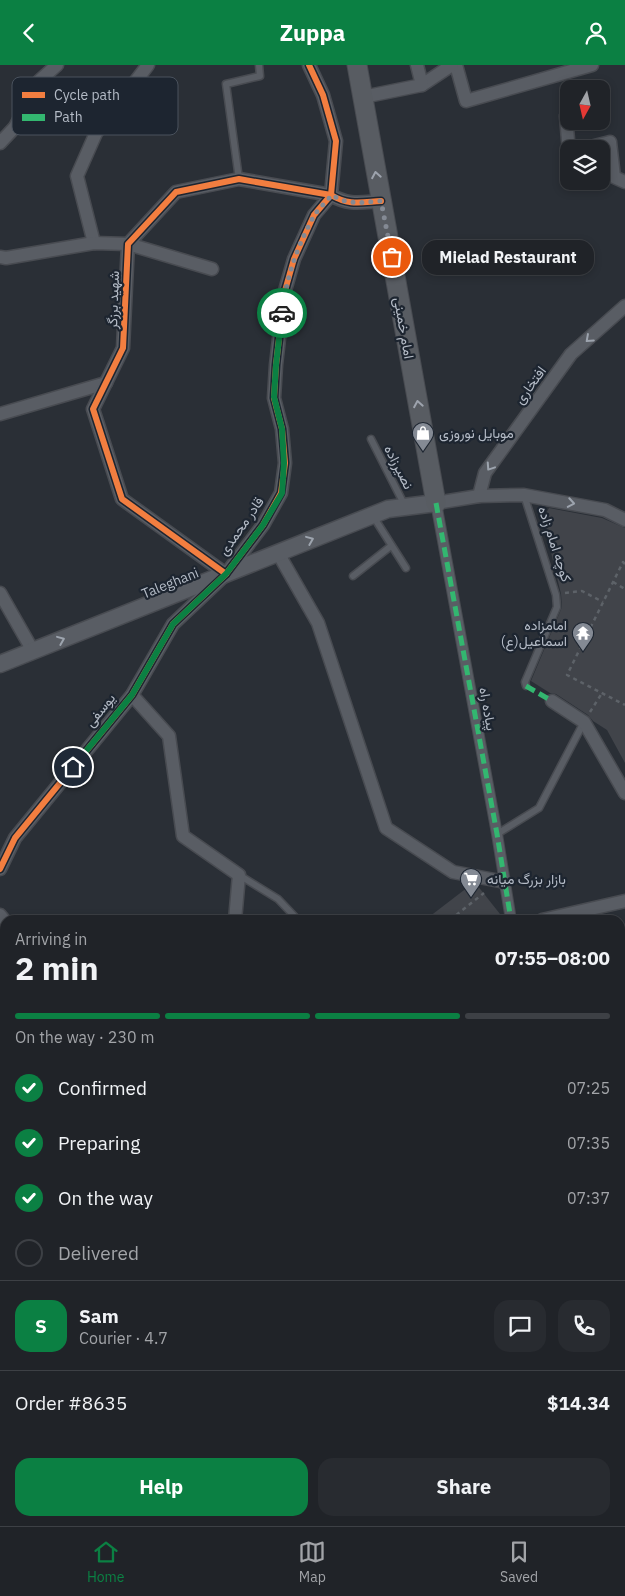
<!DOCTYPE html>
<meta charset="utf-8">
<style>
body{margin:0;font-family:"IBM Plex Sans",Vazirmatn,sans-serif;background:#282b30;color:#f1f3f6;height:100vh;display:flex;flex-direction:column;font-size:19px;white-space:nowrap}
*{box-sizing:border-box;margin:0}
p{font-size:16px;color:#a2a4a8}
.icon{flex:none;width:28px;height:28px;fill:none;stroke:currentColor;stroke-width:2;stroke-linecap:round;stroke-linejoin:round}
.map{position:relative;flex:1;overflow:hidden}
.details{position:absolute;left:0px;top:850px;width:625px;height:611px;display:flex;flex-direction:column;background:#202328;border-radius:15px 15px 0 0;box-shadow:0 2px 8px #0003,0 0 0 1px #3d4045}
.details>*{flex:none}
.needle{width:32px;rotate:188deg}
.controls{position:absolute;left:560px;top:15px;display:grid;gap:10px}
.controls a{display:grid;place-items:center;width:50px;height:50px;border-radius:10px;background:#202328;box-shadow:0 2px 8px #0003,0 0 0 1px #3d4045;font-size:25px}
.pin{position:absolute;display:grid;place-items:center;width:42px;height:42px;color:#fff;margin:-21px;border:2px solid #fff;border-radius:50%;box-shadow:0 1px 5px #0007}
.courier{position:absolute;display:grid;place-items:center;width:50px;height:50px;margin:-25px;border:4px solid #0b8043;border-radius:50%;background:#fff;color:#222;box-shadow:0 1px 6px #0007}
.bubble{position:absolute;height:35px;border-radius:15px;background:#202328;box-shadow:0 2px 8px #0003,0 0 0 1px #3d4045;font-size:16px;font-weight:700;line-height:35px;text-align:center}
.overview em{font-style:normal;font-weight:700}
.overview div{display:flex;flex-direction:column-reverse}
.overview{display:flex;align-items:center;justify-content:space-between;height:85px;padding:0 15px}
h1{font-size:32px;font-weight:700;line-height:38px}
.bar{display:grid;grid-template-columns:repeat(4,1fr);gap:8px 5px;align-content:center;height:60px;padding:0 15px}
.bar i{height:6px;border-radius:4px;background:#3d4045}
.bar .on{background:#0b8043}
.bar p{grid-column:span 4}
.line{display:flex;align-items:center;gap:12px;padding:0 15px;border-top:1px solid #3d4045}
.line div{flex:1}
.round{display:grid;place-items:center;flex:none;width:52px;height:52px;border-radius:15px;background:#282b30}
ol{padding:0 15px;list-style:none}
li{display:flex;align-items:center;gap:15px;height:55px}
li p{margin-inline-start:auto}
li .icon{padding:5px;border-radius:50%;background:#0b8043;color:#fff;stroke-width:4}
li:last-child{color:#a2a4a8}
li i{width:28px;height:28px;border:2px solid #3d4045;border-radius:50%}
.button{display:flex;gap:10px;margin-top:auto;padding:10px 15px}
.button a{flex:1;height:58px;border-radius:15px;background:#0b8043;color:#fff;font-size:20px;font-weight:700;line-height:58px;text-align:center}
.button a+a{background:#282b30;color:#f1f3f6}
header{display:flex;justify-content:space-between;align-items:center;height:65px;padding:0 15px;background:#0b8043;color:#fff;font-size:22px;font-weight:700}
.tab-bar{display:flex;justify-content:space-around;align-items:center;height:70px;border-top:1px solid #3d4045;background:#202328;font-size:14px;color:#a2a4a8}
.tab-bar a{display:grid;justify-items:center;gap:2px}
.tab-bar .on{color:#0b8043}
.map>svg:first-child{display:block}
</style>
<header><svg class="icon" aria-label="back" viewBox="0 0 24 24"><path d="M15 5l-7 7 7 7"/></svg>Zuppa<svg class="icon" aria-label="person" viewBox="0 0 24 24"><circle cx="12" cy="8" r="4"/><path d="M4 21q1-7 8-7t8 7"/></svg></header>
<div class="map">
<svg width="625" height="1461" viewBox="0 0 625 1461">
<rect width="100%" height="100%" fill="#2a2f36"/>
<!-- building -->
<g fill="#41444a">
<path d="M549,443L602,453L625,463V698L607,665L593,656L588,650L556,629L550,628L531,616L562,542L561,529L543,454Z"/>
<path d="M472,819L477,820L500,849L492,855H425Z"/>
</g>
<g fill="none" stroke-linecap="round" stroke-linejoin="round">
<!-- service casing -->
<g stroke="#484b51" stroke-width="9">
<g id="service">
<path d="M239,114L226,19L260,11L259,0"/>
<path d="M371,374L405,441"/>
<path d="M524,430L556,530L557,542L525,617L526,621"/>
<path d="M373,451L406,503"/>
<path d="M353,511L391,481"/>
<path d="M497,769L539,743L584,657"/>
<path d="M239,810L278,834L298,855"/>
<path d="M3,983L5,985"/>
<path d="M620,1187L625,1185"/>
<path d="M0,1354L5,1352"/>
<path d="M506,1456L507,1461"/>
<path d="M172,1461L180,1456"/>
<path d="M361,1461L369,1456"/>
</g>
</g>
<!-- pedestrian casing -->
<g stroke="#484b51" stroke-width="12">
<path id="pedestrian" d="M436,438L497,769L511,855"/>
</g>
<!-- minor casing -->
<g stroke="#484b51" stroke-width="15">
<g id="minor">
<path d="M456,0L466,36L592,0"/>
<path d="M422,20L452,0"/>
<path d="M363,32L422,20L417,0"/>
<path d="M566,51L569,87"/>
<path d="M0,78L15,62L39,16L57,0"/>
<path d="M583,84L610,77L614,112L625,117"/>
<path d="M94,178L77,111L96,68L148,0"/>
<path d="M0,192L6,193L94,178L128,179L212,204"/>
<path d="M0,349L106,318"/>
<path d="M479,431L485,408L571,289L625,241"/>
<path d="M436,438L479,431L524,430L605,445L625,455"/>
<path d="M278,488L318,558L386,763L453,807L505,817"/>
<path d="M226,509L122,434L93,344L123,283L128,179L176,127L239,114L331,130C349,141 362,137 381,136"/>
<path d="M0,528L33,586"/>
<path d="M132,630L169,671L183,771L239,810L235,855"/>
<path d="M552,636L584,657L625,728"/>
<path d="M0,804L15,773L132,630L173,559L226,509L263,460L281,428L285,398L282,364L274,333L276,300L284,229L294,194L314,150L331,130L336,76L323,30L309,0"/>
<path d="M0,850L5,856"/>
<path d="M542,855L625,836"/>
<path d="M620,948L625,942"/>
<path d="M620,963L625,972"/>
<path d="M0,1209L5,1206"/>
<path d="M83,1456L84,1461"/>
</g>
</g>
<!-- tertiary casing -->
<g stroke="#484b51" stroke-width="19">
<path id="tertiary" d="M0,599L388,444L436,438"/>
</g>
<!-- secondary casing -->
<g stroke="#484b51" stroke-width="21">
<g id="secondary">
<path d="M357,0L436,438"/>
<path d="M0,1232L5,1238"/>
<path d="M620,1399H625"/>
<path d="M259,1456L263,1461"/>
<path d="M620,1456L621,1461"/>
</g>
</g>
<!-- path -->
<g stroke="#5d6268" stroke-width="2.5" stroke-dasharray="4 4" stroke-linecap="butt">
<path d="M625,499L623,497L567,610L625,640"/>
<path d="M613,517L625,524"/>
<path d="M565,528L582,526L603,537"/>
<path d="M590,647L602,628"/>
<path d="M450,855L484,828"/>
<path d="M620,1265L625,1263"/>
<path d="M620,1316L625,1314"/>
</g>
<!-- service -->
<use href="#service" stroke="#595d64" stroke-width="6"/>
<!-- pedestrian -->
<use href="#pedestrian" stroke="#595d64" stroke-width="10"/>
<!-- minor -->
<use href="#minor" stroke="#595d64" stroke-width="12"/>
<!-- tertiary -->
<use href="#tertiary" stroke="#595d64" stroke-width="16"/>
<!-- secondary -->
<use href="#secondary" stroke="#585c62" stroke-width="19"/>
<!-- quiet -->
<g stroke="#33b770" stroke-width="5" stroke-dasharray="10 5" stroke-linecap="butt">
<path d="M436,438L497,769L511,855"/>
<path d="M526,621L552,636"/>
</g>
<!-- cycleway casing -->
<g stroke="#1d2530" stroke-width="9">
<g id="cycleway">
<path d="M226,509L122,434L93,344L123,283L128,179L176,127L239,114L331,130C349,141 362,137 381,136"/>
<path d="M0,804L15,773L132,630L173,559L226,509L263,460L281,428L285,398L282,364L274,333L276,300L284,229L294,194L314,150L331,130L336,76L323,30L309,0"/>
</g>
</g>
<!-- cycleway -->
<use href="#cycleway" stroke="#f27e40" stroke-width="6"/>
</g>
<!-- one-way arrows -->
<defs><path id="oneway-chevron" d="M-2-3.5L2.5 0L-2 3.5" fill="none" stroke-width="1.6" stroke-linecap="round" stroke-linejoin="round" transform="scale(1.25)"/></defs>
<g stroke="#9da3ad">
<use href="#oneway-chevron" transform="translate(376 110) rotate(-100)"/>
<use href="#oneway-chevron" transform="translate(418 339) rotate(-100)"/>
</g>
<g stroke="#9da4ae">
<use href="#oneway-chevron" transform="translate(589 274) rotate(138)"/>
<use href="#oneway-chevron" transform="translate(490 402) rotate(124)"/>
<use href="#oneway-chevron" transform="translate(571 438) rotate(10)"/>
<use href="#oneway-chevron" transform="translate(310 475) rotate(-22)"/>
<use href="#oneway-chevron" transform="translate(61 575) rotate(-22)"/>
</g>
<g fill="none" stroke-linecap="round" stroke-linejoin="round">
<!-- done -->
<path stroke="#848a94" stroke-width="5" stroke-dasharray="0 9" d="M282,248C286,214 297,181 314,151C318,144 326,137 332,130C349,141 361,137 381,136L392,192"/>
<!-- route -->
<path stroke="#0b8043" stroke-width="6" d="M73,702L132,630L173,559L226,509L263,460L282,428L284,398L282,364L274,332L276,300L282,248"/>
</g>
<!-- icons -->
<defs>
<g id="shop-pin" transform="scale(1.125)"><path d="M0 17L-7.5 6A9.5 9.5 0 1 1 7.5 6Z" fill="#848a94" stroke="#1d2530"/><path d="M-5-2.5h2.3a2.7 3.5 0 0 1 5.4 0H5L5.5 6h-11ZM-1.5-2.5h3a1.5 2.3 0 0 0-3 0Z" fill="#fff"/></g>
<g id="temple-pin" transform="scale(1.125)"><path d="M0 17L-7.5 6A9.5 9.5 0 1 1 7.5 6Z" fill="#848a94" stroke="#1d2530"/><path d="M0-6L5-2H3V0L6.5 2.5H4V6H1.5V3h-3V6H-4V2.5H-6.5L-3 0V-2H-5Z" fill="#fff"/></g>
<g id="supermarket-pin" transform="scale(1.125)"><path d="M0 17L-7.5 6A9.5 9.5 0 1 1 7.5 6Z" fill="#848a94" stroke="#1d2530"/><path d="M-6-5.5h2.5l.6 2H6L4.5 2H-2.5L-4.4-4H-6ZM-1.5 3.2a1.3 1.3 0 1 0 .1 0ZM3 3.2a1.3 1.3 0 1 0 .1 0Z" fill="#fff"/></g>
</defs>
<g fill-rule="evenodd">
<use href="#shop-pin" x="423" y="368"/>
<use href="#temple-pin" x="583" y="568"/>
<use href="#supermarket-pin" x="471" y="814"/>
</g>
<g text-anchor="middle" stroke-width="4.5" stroke-linejoin="round" paint-order="stroke">
<!-- street labels -->
<g font-size="14" fill="#b4bbc6" stroke="#1d2530">
<text transform="translate(113 235) rotate(-88)" y="5">شهید برزگر</text>
<text transform="translate(404 263) rotate(80)" y="5">امام خمینی</text>
<text transform="translate(530 320) rotate(-54)" y="5">افتخاری</text>
<text transform="translate(399 402) rotate(63)" y="5">نصیرزاده</text>
<text transform="translate(241 461) rotate(-55)" y="5">قادر محمدی</text>
<text transform="translate(555 479) rotate(72)" y="5">کوچه امام زاده</text>
<text transform="translate(170 518) rotate(-22)" y="5">Taleghani</text>
<text transform="translate(488 644) rotate(80)" y="5">پیاده راه</text>
<text transform="translate(100 645) rotate(-51)" y="5">یوسفی</text>
</g>
<!-- poi labels -->
<g font-size="14" fill="#b4bbc6" stroke="#1d2530" text-anchor="start">
<text x="439" y="373">موبایل نوروزی</text>
<text x="567" y="565" text-anchor="end">امامزاده<tspan x="567" dy="16">اسماعیل(ع)</tspan></text>
<text x="487" y="819">بازار بزرگ میانه</text>
</g>
</g>
<!-- legend -->
<rect x="12" y="12" width="166" height="58" rx="8" fill="#1d2530" stroke="#4a525d" stroke-width="1"/>
<rect x="22" y="27" width="23" height="6" fill="#f27e40"/>
<rect x="22" y="49" width="23" height="7" fill="#33b770"/>
<g font-size="14" fill="#b4bbc6">
<text x="54" y="35">Cycle path</text>
<text x="54" y="57">Path</text>
</g>
</svg>
<div class="controls">
<a><svg class="needle" viewBox="-14 -14 28 28"><path d="M0-13l5 13h-10z" fill="#e53935"/><path d="M0 13l5-13h-10z" fill="#a2a4a8"/></svg></a>
<a><svg class="icon" aria-label="layers" viewBox="0 0 24 24"><path d="M12 4l9 5-9 5-9-5zM3 14l9 5 9-5"/></svg></a>
</div>
<div class="pin" style="left:392px;top:192px;background:#ea580c"><svg class="icon" aria-label="bag" viewBox="0 0 24 24"><path d="M5 8h14l-1 12H6zM9 8a3 3 0 0 1 6 0"/></svg></div>
<div class="pin" style="left:73px;top:702px;background:#1f2937"><svg class="icon" aria-label="home" viewBox="0 0 24 24"><path d="M3 11l9-7 9 7M6 9v11h12V9"/></svg></div>
<div class="courier" style="left:282px;top:248px"><svg class="icon" aria-label="car" viewBox="0 0 24 24"><path d="M5 17H2v-5l4-1 3-4h7l3 4 3 1v5h-3M9 17h6M6 11h13"/><circle cx="7" cy="17" r="2"/><circle cx="17" cy="17" r="2"/></svg></div>
<div class="bubble" style="left:422px;top:175px;width:172px">Mielad Restaurant</div>
<section class="details">
<div class="overview"><div><h1>2 min</h1><p>Arriving in</p></div><em>07:55–08:00</em></div>
<div class="bar"><i class="on"></i><i class="on"></i><i class="on"></i><i></i><p>On the way · 230 m</p></div>
<ol>
<li><svg class="icon" aria-label="check" viewBox="0 0 24 24"><path d="M5 12l5 5 9-10"/></svg>Confirmed<p>07:25</p></li>
<li><svg class="icon" aria-label="check" viewBox="0 0 24 24"><path d="M5 12l5 5 9-10"/></svg>Preparing<p>07:35</p></li>
<li><svg class="icon" aria-label="check" viewBox="0 0 24 24"><path d="M5 12l5 5 9-10"/></svg>On the way<p>07:37</p></li>
<li><i></i>Delivered</li>
</ol>
<div class="line" style="height:90px"><b class="round" style="background:#0b8043;color:#fff">S</b><div><b>Sam</b><p>Courier · 4.7</p></div><a class="round"><svg class="icon" aria-label="chat" viewBox="0 0 24 24"><path d="M4 5h16v11H9l-5 4z"/></svg></a><a class="round"><svg class="icon" aria-label="phone" viewBox="0 0 24 24"><path d="M5 4h4l2 5-3 2q2 4 5 5l2-3 5 2v4C11 20 4 13 5 4z"/></svg></a></div>
<div class="line" style="height:65px"><div>Order #8635</div><b>$14.34</b></div>
<div class="button"><a>Help</a><a>Share</a></div>
</section>
</div>
<nav class="tab-bar">
<a class="on"><svg class="icon" aria-label="home" viewBox="0 0 24 24"><path d="M3 11l9-7 9 7M6 9v11h12V9"/></svg>Home</a>
<a><svg class="icon" aria-label="map" viewBox="0 0 24 24"><path d="M3 6l6-2 6 2 6-2v14l-6 2-6-2-6 2zM9 4v14M15 6v14"/></svg>Map</a>
<a><svg class="icon" aria-label="saved" viewBox="0 0 24 24"><path d="M7 4h10v16l-5-4-5 4z"/></svg>Saved</a>
</nav>
